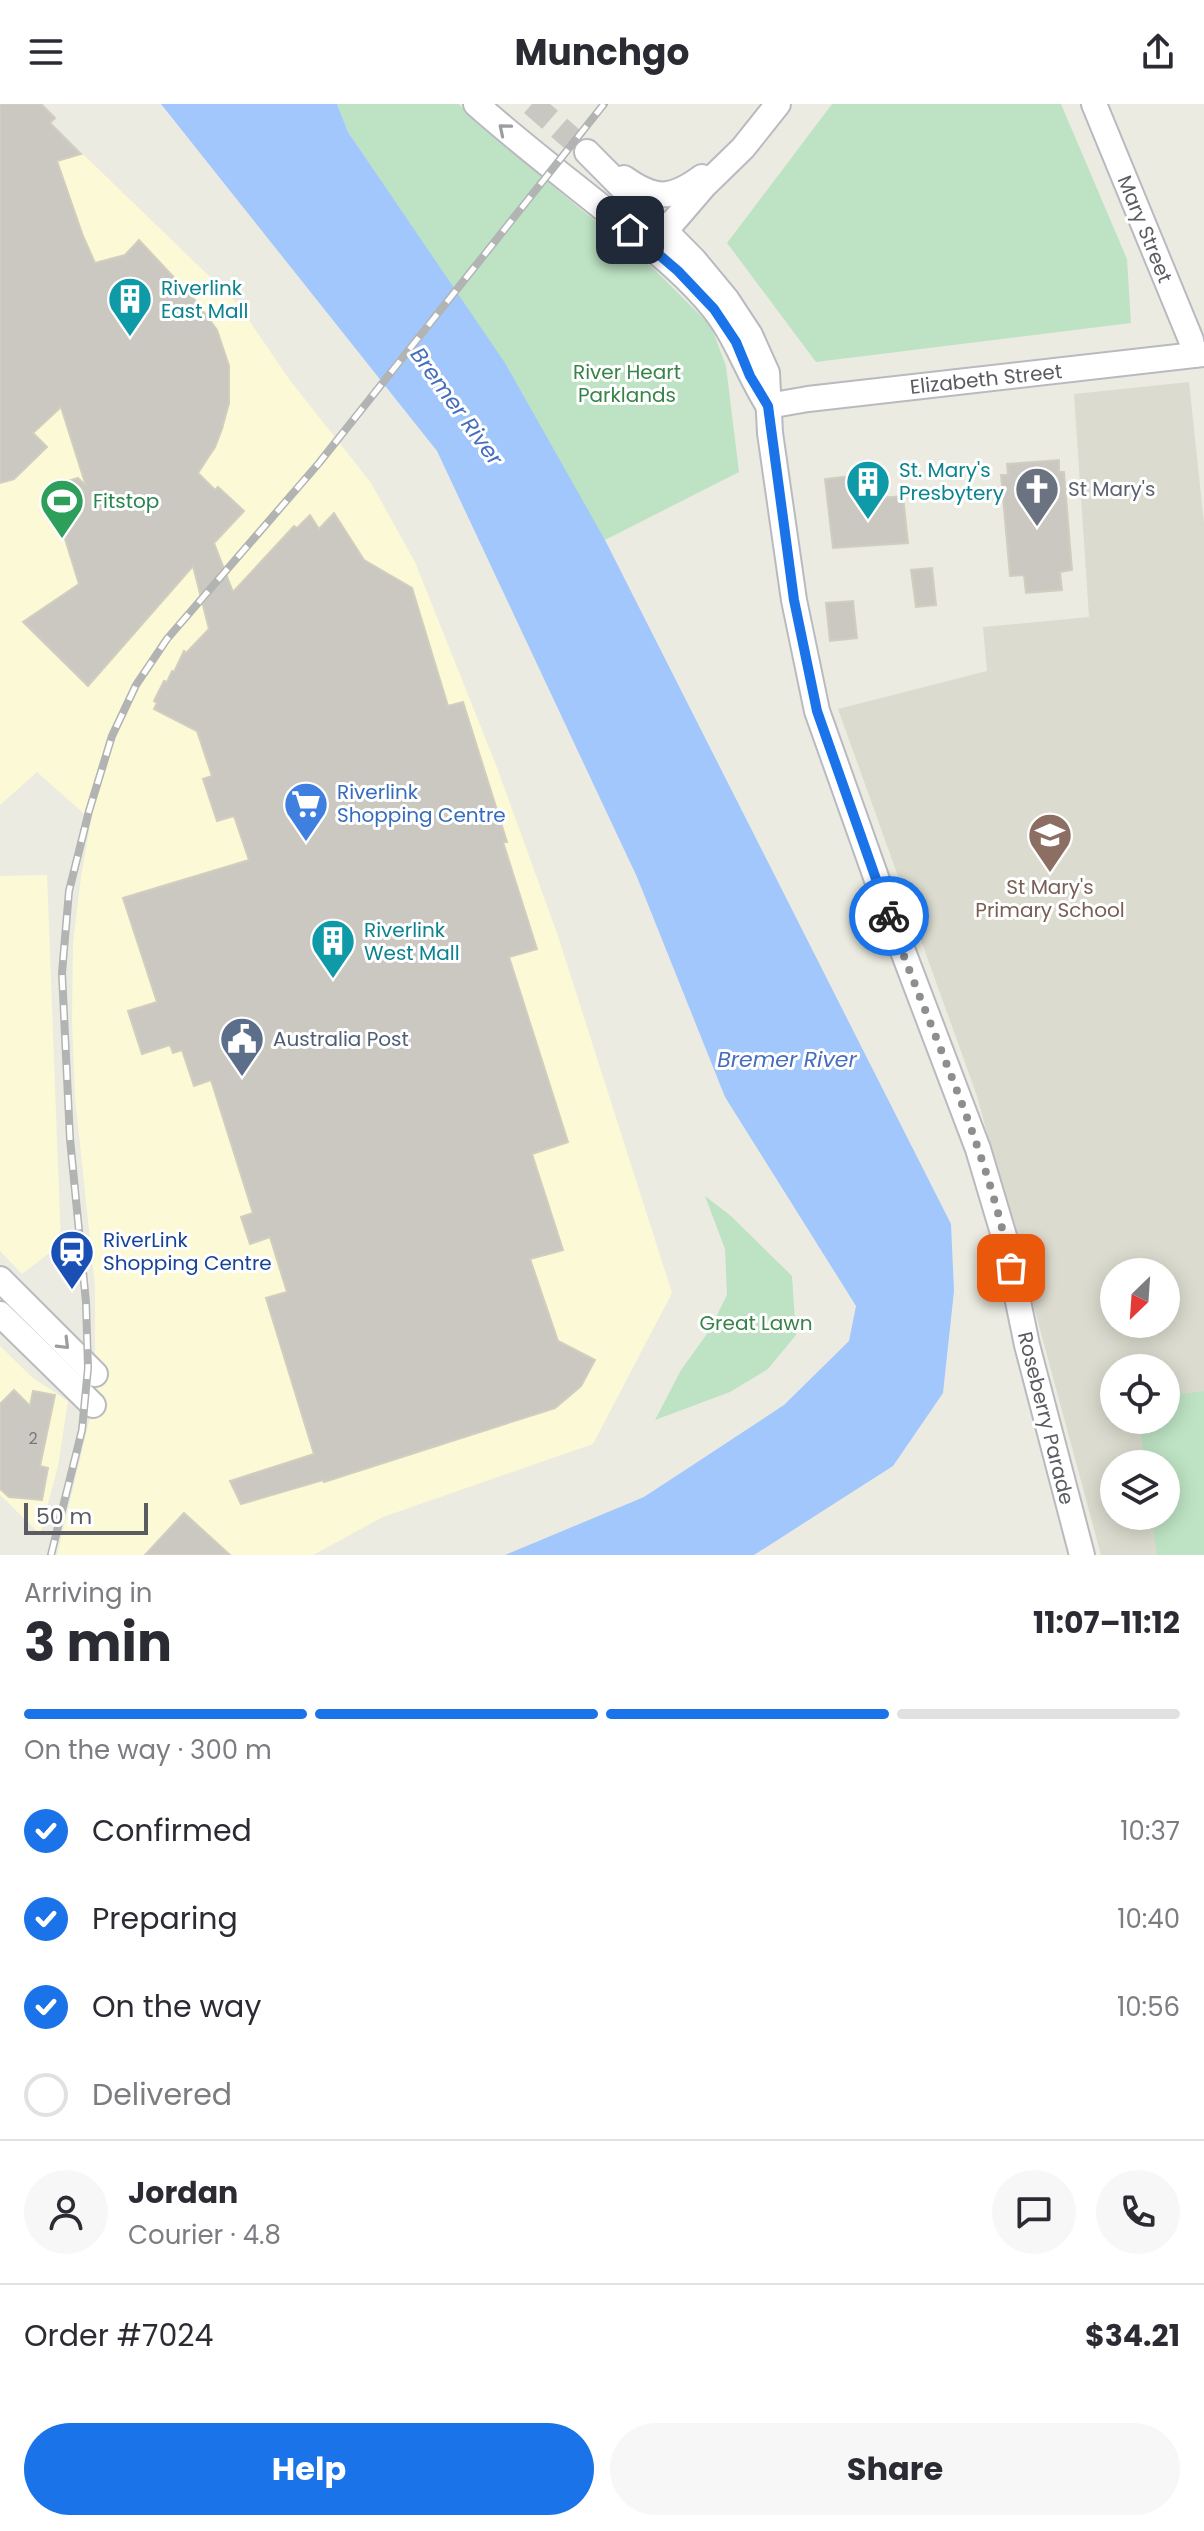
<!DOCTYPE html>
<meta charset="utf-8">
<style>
body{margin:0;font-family:Poppins,sans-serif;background:#f7f7f7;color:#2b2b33;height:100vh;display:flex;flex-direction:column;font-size:30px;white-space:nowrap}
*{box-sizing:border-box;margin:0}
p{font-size:26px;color:#7c7c81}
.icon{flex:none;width:44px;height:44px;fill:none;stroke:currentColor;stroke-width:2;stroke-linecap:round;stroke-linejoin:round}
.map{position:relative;height:1451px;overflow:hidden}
.panel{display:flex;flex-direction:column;background:#fff;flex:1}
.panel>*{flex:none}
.needle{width:52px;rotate:205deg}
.controls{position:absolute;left:1100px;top:1154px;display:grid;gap:16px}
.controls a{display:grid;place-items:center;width:80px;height:80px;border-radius:50%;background:#fff;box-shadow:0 4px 20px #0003;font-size:40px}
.scale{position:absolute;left:24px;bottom:20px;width:124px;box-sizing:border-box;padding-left:8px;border:4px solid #5a5c62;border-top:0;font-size:22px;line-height:28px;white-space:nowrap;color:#5a5c62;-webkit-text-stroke:6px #fff;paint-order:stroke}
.pin{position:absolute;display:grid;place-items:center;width:68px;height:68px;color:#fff;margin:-34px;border-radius:16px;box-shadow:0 4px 12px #0006}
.courier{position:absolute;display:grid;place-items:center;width:80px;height:80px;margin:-40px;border:6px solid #1a73e8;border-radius:50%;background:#fff;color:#222;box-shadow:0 2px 10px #0007}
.summary em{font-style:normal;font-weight:700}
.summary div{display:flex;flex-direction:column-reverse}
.summary{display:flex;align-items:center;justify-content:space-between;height:136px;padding:0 24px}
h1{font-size:52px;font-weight:700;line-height:60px}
.bar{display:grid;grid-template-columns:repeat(4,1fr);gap:12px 8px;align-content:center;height:96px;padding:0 24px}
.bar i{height:10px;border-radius:6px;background:#e1e1e2}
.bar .on{background:#1a73e8}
.bar p{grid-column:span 4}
.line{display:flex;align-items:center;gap:20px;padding:0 24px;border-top:2px solid #e1e1e2}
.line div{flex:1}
.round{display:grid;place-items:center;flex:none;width:84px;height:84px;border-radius:42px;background:#f7f7f7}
ol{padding:0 24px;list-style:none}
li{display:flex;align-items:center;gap:24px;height:88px}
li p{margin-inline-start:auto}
li .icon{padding:8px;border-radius:50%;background:#1a73e8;color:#fff;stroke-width:4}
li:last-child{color:#7c7c81}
li i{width:44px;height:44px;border:4px solid #e1e1e2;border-radius:50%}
.primary-button{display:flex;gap:16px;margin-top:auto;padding:16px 24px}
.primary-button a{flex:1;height:92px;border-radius:48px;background:#1a73e8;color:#fff;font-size:32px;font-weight:700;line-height:92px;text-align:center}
.primary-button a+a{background:#f7f7f7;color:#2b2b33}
header{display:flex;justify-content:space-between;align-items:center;height:104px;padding:0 24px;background:#fff;font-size:36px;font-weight:700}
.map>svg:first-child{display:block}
</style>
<header><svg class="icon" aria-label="menu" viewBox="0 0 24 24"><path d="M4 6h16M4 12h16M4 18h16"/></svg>Munchgo<svg class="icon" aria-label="share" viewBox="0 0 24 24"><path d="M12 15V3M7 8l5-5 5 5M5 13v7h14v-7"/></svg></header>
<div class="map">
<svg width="1204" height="1451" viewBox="0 0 1204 1451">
<rect width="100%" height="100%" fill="#ecebe1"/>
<!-- commercial -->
<g fill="#fcf9d6">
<path d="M0,0H31L237,199L289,275L371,379L415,458L496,661L558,832L672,1189L593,1340L383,1413L313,1451H57L93,1301L95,1270V1183L75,993L72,917L73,840L81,773L91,716L37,668L0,701Z"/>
<path d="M47,771L61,1140L22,1170L0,1147V772Z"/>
<path d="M0,1242L33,1274L68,1297L58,1362L40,1430L0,1391Z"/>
</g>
<!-- education -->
<path fill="#dcdbcf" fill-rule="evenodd" d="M1189,278L1204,419V1451H1101L977,992L838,605L987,567L983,523L1089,513L1074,290ZM1114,1168H1166V1220H1114ZM1114,1264H1166V1316H1114ZM1114,1360H1166V1412H1114Z"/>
<!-- green -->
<g fill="#bee3c4">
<path d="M337,0H459L481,23L656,167L711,222L726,262L739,368L605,436L475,217L348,28Z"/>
<path d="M832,0H1061L1127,155L1131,219L816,258L727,139Z"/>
<path d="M705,1092L731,1112L792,1172L796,1231L768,1265L730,1288L655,1316L681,1266L709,1227L727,1191L725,1145Z"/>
<path d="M1204,1287V1451H1157L1152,1412H1166V1360H1145L1139,1316H1166V1292Z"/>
</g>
<!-- water -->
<path fill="#a2c7fc" d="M161,0H337L348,28L505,259L605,436L951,1120L954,1187L943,1289L893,1362L754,1451H505L644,1393L784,1301L849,1237L856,1202L725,993L637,773L437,347Z"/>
<!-- building -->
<g fill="#cac8c1" stroke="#d1cec0" stroke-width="2">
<path d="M0,0H41L55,14L50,19L81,50L57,57L83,132L95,159L125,151L139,136L194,195L217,226L229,262V299L222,325L215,343L198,369L215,386L218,383L244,407L214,439L233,488L294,422L297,424L310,411L319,425L334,409L364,456L412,484L448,602L463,598L507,738H503L537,845L509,853L568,1038L532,1050L563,1146L530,1155L558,1237L595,1256L581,1282L555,1304L324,1378L323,1376L241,1400L230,1377L314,1350L266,1194L287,1188L270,1133L250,1140L241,1113L253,1109L211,976L194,982L182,946L173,949L170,941L142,950L128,907L157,898L123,794L249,756L234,712L217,717L203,675L212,672L197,627L154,605L157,599L154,597L164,577L167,578L172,567L174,568L184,547L186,549L209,525L193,462L88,582L23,518L79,480L49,383L78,374L86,382L61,303L33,329L47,343L14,375L0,379Z"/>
<path d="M1059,356V368H1064L1072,466L1060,468L1062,486L1026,489L1024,471L1010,472L1001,371H1008L1007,360Z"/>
<path d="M875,369L879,394L903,392L908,439L833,444L825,375Z"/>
<path d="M932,464L936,501L916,503L911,466Z"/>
<path d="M853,497L857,534L830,537L826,499Z"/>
<path d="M14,1286L30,1302L33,1287L55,1291L40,1362L48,1364L42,1396L9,1393L0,1385V1300Z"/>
<path d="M184,1409L230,1451H145Z"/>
</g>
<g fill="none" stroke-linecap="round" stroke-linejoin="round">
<!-- minor-tunnel -->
<path stroke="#c8c7c1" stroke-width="24" stroke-dasharray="24 12" stroke-linecap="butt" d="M532,0L587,48"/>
<!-- minor casing -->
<g stroke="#b9bac0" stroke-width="28">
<g id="minor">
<path d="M476,0C522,41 571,78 619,117C652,144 687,171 714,205C737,234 748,270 768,301"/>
<path d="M1094,0L1191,236L1194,251"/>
<path d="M587,48L694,156L727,196L750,231L767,269L770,329L794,496L817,607L893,821L978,1045L1006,1139L1027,1241L1082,1451"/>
<path d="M624,74C655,96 671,96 702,73"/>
<path d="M655,139L704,82L743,44L778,0"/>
<path d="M768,302L808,295L1204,250"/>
<path d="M0,1175L95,1270"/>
<path d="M0,1210L93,1301"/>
</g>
</g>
<!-- minor -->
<use href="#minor" stroke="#fff" stroke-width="24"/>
<!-- rail casing -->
<g stroke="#b2b3b3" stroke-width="8">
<path id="rail" d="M51,1451L82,1326L88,1264L86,1198L70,1035L62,869L69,787L89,707L112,632L136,581L167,535L319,359L604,0"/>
</g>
<!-- rail -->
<use href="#rail" stroke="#fff" stroke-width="5" stroke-dasharray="15" stroke-linecap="butt"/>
</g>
<!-- one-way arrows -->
<defs><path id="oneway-chevron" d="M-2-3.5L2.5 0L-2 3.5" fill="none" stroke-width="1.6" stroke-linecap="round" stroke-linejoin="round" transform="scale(2)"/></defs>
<g stroke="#9c9da1">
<use href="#oneway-chevron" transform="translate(504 25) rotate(-140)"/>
<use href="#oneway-chevron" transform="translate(64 1240) rotate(45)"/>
</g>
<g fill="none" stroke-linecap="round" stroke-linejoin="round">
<!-- done -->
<path stroke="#8d8e8e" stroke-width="8" stroke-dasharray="0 14.4" d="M889,812C931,929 987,1042 1011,1164"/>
<!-- route -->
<path stroke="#1a73e8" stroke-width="10" d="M630,126L678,167L714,205L736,238L750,272L768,302L794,496L817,607L889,812"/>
</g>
<!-- icons -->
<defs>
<g id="building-pin" transform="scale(2.3)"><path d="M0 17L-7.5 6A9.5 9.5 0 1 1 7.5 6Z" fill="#0f9aa8" stroke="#fff"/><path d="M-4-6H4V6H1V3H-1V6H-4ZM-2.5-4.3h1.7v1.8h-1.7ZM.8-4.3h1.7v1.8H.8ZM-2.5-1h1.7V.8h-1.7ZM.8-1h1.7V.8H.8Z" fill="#fff"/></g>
<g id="church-pin" transform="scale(2.3)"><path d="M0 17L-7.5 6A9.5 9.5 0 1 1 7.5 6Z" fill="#6b7280" stroke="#fff"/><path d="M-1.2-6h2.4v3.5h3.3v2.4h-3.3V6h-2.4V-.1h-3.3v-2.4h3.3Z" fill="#fff"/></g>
<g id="stadium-pin" transform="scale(2.3)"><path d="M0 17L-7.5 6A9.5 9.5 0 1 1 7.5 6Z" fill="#2e9e5b" stroke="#fff"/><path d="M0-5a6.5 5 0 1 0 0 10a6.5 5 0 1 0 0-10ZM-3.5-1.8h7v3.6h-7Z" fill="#fff"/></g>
<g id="supermarket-pin" transform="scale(2.3)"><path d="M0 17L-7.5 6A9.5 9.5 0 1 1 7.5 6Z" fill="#3f7fe0" stroke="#fff"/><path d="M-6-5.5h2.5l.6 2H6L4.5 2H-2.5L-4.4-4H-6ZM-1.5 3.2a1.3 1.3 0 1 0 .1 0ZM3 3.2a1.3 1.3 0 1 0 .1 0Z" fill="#fff"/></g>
<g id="school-pin" transform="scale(2.3)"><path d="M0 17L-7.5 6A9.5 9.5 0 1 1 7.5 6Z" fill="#8d6e63" stroke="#fff"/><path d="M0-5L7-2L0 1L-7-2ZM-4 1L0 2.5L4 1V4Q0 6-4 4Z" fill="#fff"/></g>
<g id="civic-pin" transform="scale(2.3)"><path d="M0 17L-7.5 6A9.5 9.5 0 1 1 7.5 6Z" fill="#5c6f8a" stroke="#fff"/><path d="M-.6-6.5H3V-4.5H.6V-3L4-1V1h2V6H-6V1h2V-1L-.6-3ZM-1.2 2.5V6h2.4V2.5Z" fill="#fff"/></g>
<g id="station-pin" transform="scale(2.3)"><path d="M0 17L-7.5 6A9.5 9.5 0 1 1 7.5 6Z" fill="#1a4fb4" stroke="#fff"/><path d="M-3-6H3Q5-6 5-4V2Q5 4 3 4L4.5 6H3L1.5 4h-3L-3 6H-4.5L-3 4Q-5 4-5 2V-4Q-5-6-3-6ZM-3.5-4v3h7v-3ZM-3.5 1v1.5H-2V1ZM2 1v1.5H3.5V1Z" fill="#fff"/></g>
</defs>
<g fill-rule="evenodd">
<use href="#building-pin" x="130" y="195"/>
<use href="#building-pin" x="868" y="378"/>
<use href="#church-pin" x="1037" y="385"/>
<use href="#stadium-pin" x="62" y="397"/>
<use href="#supermarket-pin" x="306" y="700"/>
<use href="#school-pin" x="1050" y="731"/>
<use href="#building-pin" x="333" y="837"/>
<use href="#civic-pin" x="242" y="935"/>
<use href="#station-pin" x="72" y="1148"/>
</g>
<g text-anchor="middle" stroke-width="6" stroke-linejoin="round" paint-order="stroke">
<!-- number labels -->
<g font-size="16" fill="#76777a">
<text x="33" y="1340">2</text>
</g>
<!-- street labels -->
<g font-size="20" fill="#5a5c62" stroke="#fff">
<text transform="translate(1145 125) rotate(68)" y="7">Mary Street</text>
<text transform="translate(986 275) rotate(-6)" y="7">Elizabeth Street</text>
<text transform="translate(1046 1314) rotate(76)" y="7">Roseberry Parade</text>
</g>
<!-- culture labels -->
<g font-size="20" fill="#0d838f" stroke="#fff" text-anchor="start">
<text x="161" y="191">Riverlink<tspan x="161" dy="23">East Mall</tspan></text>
<text x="899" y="373">St. Mary's<tspan x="899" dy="23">Presbytery</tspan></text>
<text x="364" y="833">Riverlink<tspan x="364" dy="23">West Mall</tspan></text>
</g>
<!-- park labels -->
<g font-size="20" fill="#388347" stroke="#fff">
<text x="627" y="275">River Heart<tspan x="627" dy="23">Parklands</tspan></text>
<text x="756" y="1226">Great Lawn</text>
</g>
<!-- worship labels -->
<g font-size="20" fill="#5b616d" stroke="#fff" text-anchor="start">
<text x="1068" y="392">St Mary's</text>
</g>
<!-- leisure labels -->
<g font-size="20" fill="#27864d" stroke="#fff" text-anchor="start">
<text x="93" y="404">Fitstop</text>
</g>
<!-- shop labels -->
<g font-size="20" fill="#366cbe" stroke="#fff" text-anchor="start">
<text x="337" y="695">Riverlink<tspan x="337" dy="23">Shopping Centre</tspan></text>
</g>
<!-- education labels -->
<g font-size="20" fill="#785e54" stroke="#fff">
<text x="1050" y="790">St Mary's<tspan x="1050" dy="23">Primary School</tspan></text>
</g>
<!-- service labels -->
<g font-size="20" fill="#4e5e75" stroke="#fff" text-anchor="start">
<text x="273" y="942">Australia Post</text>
</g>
<!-- transit labels -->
<g font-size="20" fill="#164399" stroke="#fff" text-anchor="start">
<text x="103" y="1143">RiverLink<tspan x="103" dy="23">Shopping Centre</tspan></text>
</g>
<!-- water labels -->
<g font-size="22" font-style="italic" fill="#466ebe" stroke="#fff">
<text transform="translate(457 302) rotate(54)" y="8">Bremer River</text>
<text x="787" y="963">Bremer River</text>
</g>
</g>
</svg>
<div class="controls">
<a><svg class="needle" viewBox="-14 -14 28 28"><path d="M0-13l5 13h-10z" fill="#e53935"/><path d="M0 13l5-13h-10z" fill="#7c7c81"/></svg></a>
<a><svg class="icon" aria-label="locate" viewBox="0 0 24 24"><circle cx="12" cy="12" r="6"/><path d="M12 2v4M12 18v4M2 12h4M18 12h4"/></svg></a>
<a><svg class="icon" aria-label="layers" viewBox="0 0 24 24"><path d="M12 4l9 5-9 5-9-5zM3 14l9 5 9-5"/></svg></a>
</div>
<div class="scale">50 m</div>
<div class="pin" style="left:1011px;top:1164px;background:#ea580c"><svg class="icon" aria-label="bag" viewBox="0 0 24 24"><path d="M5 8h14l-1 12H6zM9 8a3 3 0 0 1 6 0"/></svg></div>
<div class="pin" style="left:630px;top:126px;background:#1f2937"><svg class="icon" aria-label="home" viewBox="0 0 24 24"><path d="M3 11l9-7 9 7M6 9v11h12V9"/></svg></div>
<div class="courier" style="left:889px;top:812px"><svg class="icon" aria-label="bike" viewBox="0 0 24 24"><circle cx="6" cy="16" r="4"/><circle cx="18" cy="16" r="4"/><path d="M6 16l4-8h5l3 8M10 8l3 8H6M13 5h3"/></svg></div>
</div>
<section class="panel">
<div class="summary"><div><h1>3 min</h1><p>Arriving in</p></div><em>11:07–11:12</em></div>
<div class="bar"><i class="on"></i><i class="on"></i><i class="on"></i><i></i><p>On the way · 300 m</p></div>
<ol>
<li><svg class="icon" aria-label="check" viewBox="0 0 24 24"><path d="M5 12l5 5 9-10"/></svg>Confirmed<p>10:37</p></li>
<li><svg class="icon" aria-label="check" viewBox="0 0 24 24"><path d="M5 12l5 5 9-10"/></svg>Preparing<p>10:40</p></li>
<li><svg class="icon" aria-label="check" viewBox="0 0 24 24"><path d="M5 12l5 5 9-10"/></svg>On the way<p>10:56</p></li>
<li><i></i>Delivered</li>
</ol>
<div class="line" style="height:144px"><a class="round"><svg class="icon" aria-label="person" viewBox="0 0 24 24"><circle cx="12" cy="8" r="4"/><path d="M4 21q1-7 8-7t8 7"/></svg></a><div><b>Jordan</b><p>Courier · 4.8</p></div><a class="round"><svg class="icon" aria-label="chat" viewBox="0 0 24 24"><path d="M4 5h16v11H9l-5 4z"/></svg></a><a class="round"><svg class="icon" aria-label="phone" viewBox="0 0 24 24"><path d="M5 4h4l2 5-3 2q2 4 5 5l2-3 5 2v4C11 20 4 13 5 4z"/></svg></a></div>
<div class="line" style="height:104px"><div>Order #7024</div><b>$34.21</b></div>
<div class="primary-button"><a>Help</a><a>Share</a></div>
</section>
